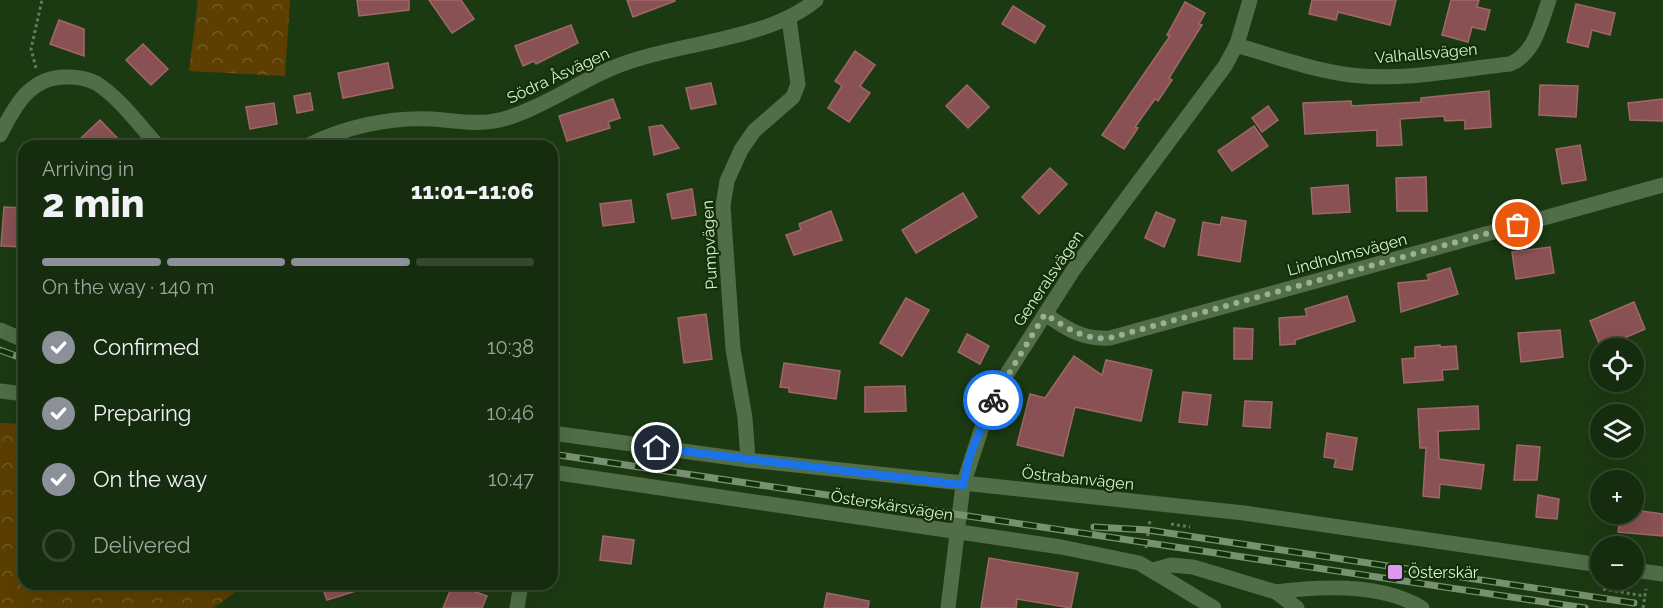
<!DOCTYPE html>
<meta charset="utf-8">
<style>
body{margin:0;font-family:Raleway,sans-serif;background:#1e3417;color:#f1f3f6;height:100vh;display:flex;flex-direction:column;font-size:22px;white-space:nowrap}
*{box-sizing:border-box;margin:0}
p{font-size:20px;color:#9da79e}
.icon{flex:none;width:33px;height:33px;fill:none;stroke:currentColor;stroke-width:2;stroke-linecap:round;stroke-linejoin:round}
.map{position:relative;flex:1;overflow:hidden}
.details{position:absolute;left:18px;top:140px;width:540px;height:450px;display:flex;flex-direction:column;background:#152c0e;border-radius:18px;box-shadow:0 6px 24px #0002,0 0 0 2px #34482e}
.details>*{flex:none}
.tools{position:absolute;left:1590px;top:338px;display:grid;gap:12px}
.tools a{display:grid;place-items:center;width:54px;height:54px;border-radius:50%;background:#152c0e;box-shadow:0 6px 24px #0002,0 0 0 2px #34482e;font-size:30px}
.pin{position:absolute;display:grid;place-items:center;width:51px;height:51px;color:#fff;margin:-26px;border:3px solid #fff;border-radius:50%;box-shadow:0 2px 6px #0007}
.courier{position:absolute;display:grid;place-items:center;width:60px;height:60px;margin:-30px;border:4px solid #1a73e8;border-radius:50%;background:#fff;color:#222;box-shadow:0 2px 8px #0007}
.headline em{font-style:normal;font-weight:800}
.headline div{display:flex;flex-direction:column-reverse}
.headline{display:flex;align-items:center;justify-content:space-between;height:102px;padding:0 24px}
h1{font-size:39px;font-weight:800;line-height:45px}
.bar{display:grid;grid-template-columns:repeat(4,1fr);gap:9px 6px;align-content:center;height:72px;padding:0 24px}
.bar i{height:8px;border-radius:4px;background:#34482e}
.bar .selected{background:#8c9099}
.bar p{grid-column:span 4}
ol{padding:0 24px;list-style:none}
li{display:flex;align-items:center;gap:18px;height:66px}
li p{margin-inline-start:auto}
li .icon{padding:6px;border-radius:50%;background:#8c9099;color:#fff;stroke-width:4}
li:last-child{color:#9da79e}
li i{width:33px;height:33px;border:3px solid #34482e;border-radius:50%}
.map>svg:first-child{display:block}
</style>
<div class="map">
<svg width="1663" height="608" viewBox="0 0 1663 608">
<defs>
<pattern id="forest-crowns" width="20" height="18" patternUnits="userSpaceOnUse" patternTransform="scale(1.5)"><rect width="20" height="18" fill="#5c3f01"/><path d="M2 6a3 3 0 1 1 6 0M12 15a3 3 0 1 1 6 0" fill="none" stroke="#735b25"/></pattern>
</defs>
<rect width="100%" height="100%" fill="#1c3a12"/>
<!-- forest -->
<g fill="url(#forest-crowns)">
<path d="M198,0H290L285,76L189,71Z"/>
<path d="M0,423L24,424V584H246L214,608H0Z"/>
</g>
<!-- building -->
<g fill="#895153" stroke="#a16768" stroke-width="1.5">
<path d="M357,0H409V10L359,16Z"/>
<path d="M429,0H461L474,19L452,33Z"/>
<path d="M627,0H674L675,1L633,17Z"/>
<path d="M1312,0H1396L1390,25L1338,12L1336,20L1309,14Z"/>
<path d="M1451,0H1479L1477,7L1490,10L1485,30L1472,27L1468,42L1442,35Z"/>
<path d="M1185,2L1205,13L1199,24L1202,25L1169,78L1172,80L1158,101L1155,99L1135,127L1138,128L1124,149L1102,135L1170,36L1167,35Z"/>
<path d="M1576,4L1615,13L1610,35L1592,30L1588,47L1567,42Z"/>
<path d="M1013,6L1045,26L1035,43L1002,24Z"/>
<path d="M59,20L84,29V56L50,44Z"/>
<path d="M571,25L578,43L536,64L534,61L523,66L515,46Z"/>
<path d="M143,44L168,69L151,85L126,60Z"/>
<path d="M855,51L875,65L860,86L870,93L849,122L828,108L842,86L835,81Z"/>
<path d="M388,63L393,88L343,98L338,73Z"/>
<path d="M711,83L716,104L691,109L686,88Z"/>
<path d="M967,85L989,107L968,128L946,106Z"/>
<path d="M1540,85L1578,86L1576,117L1539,115Z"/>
<path d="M1489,91L1491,127L1465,129V120L1445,121L1444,116L1400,119L1402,145L1377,146V130L1305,134L1303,103L1351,101L1352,106L1421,102V98Z"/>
<path d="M310,93L313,110L297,113L294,96Z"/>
<path d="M613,99L620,118L608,122L610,128L567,141L559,116Z"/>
<path d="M1663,99V121L1630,120L1628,103Z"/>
<path d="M274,103L277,124L250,129L246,107Z"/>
<path d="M1268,106L1278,120L1262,132L1252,118Z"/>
<path d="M100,120L125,146H88L81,138Z"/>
<path d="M662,125L679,148L654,155L649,127Z"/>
<path d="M1254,126L1268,146L1232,171L1218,151Z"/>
<path d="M1580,145L1586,180L1562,184L1556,149Z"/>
<path d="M1050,168L1067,184L1039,214L1022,197Z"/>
<path d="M1426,177L1427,211H1397L1396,178Z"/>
<path d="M1348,185L1350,212L1313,214L1311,188Z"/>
<path d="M692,189L696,215L672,219L667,194Z"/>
<path d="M963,193L977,217L916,253L902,230Z"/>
<path d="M631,200L634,222L603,226L600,204Z"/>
<path d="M4,207L24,208V247L1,246Z"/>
<path d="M831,211L842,240L794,255L786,235L801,230L799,224Z"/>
<path d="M1156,212L1175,220L1164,247L1145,238Z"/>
<path d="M1222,217L1246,221L1240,262L1198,255L1203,222L1220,225Z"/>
<path d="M1550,247L1554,273L1516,279L1512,252Z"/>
<path d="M1450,268L1458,294L1401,312L1398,283L1429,280L1427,275Z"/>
<path d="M1347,296L1355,321L1295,340V344L1280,345L1279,318L1307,316L1305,309Z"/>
<path d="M906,298L929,310L902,356L880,343Z"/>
<path d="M1634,302L1645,329L1601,348L1590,321Z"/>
<path d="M706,314L712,359L684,363L678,318Z"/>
<path d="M1234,328L1253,329L1252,359H1234Z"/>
<path d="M1560,330L1563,357L1521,362L1518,333Z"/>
<path d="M967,334L989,346L980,364L958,352Z"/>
<path d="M1440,345V347L1456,346L1458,369L1442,370L1443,380L1404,383L1402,359L1415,358V347Z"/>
<path d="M1074,356L1102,375L1106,360L1152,370L1141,421L1075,407L1063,456L1017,445L1030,394L1045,398Z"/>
<path d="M784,363L840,371L836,399L789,392V388L780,387Z"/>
<path d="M905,386L906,411L865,412V387Z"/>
<path d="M1183,392L1211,395L1207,425L1179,422Z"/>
<path d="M1245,401L1272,402L1270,428L1243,426Z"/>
<path d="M1478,406L1479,429L1438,431L1439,459L1484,465L1481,489L1440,484L1439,498L1423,496L1426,448H1420L1418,409Z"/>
<path d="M1327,433L1357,438L1352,470L1334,467L1336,459L1324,457Z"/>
<path d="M1517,445L1540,447L1537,480H1514Z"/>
<path d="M1538,495L1559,499L1557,519L1536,517Z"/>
<path d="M1634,510L1663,514V536L1618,532L1621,513H1634Z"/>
<path d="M603,536L634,540L631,564L600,560Z"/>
<path d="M989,558L1078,573L1071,608L1017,599L1016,608H981Z"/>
<path d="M321,584H369V587L327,600Z"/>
<path d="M453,584L487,596L482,608H443Z"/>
<path d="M827,593L869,601L868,608H824Z"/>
</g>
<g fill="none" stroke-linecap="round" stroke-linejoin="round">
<!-- path -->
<g stroke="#637d5b" stroke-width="3" stroke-dasharray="3 3" stroke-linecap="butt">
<path d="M36,68L31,49L42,0"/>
<path d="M1171,524L1190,527"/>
<path d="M1146,548L1150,520"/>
<path d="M1603,589L1645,596"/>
<path d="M1643,608L1646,589"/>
</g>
<!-- minor -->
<g stroke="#516e48" stroke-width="15">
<path d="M1236,45C1277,57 1320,73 1362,76C1410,80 1462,69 1510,64C1535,54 1541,22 1549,0"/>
<path d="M0,135C15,105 31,75 69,77C78,77 88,79 96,83C120,98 139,125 158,146"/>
<path d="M307,146C343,127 390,117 431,119C451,120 475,125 494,121C528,116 577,83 610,69C672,42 766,42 816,0"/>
<path d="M1045,314C1067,329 1083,340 1110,338L1663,185"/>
<path d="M0,330L24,340"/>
<path d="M0,391L24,394"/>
<path d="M552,433L748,460L1244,513L1600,565"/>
<path d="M748,460L745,418L733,349L723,206L727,181L741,150L754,131L793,97L798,84L789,19"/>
<path d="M552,472L1061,547L1139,563L1214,608"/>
<path d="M1153,570L1171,565L1193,567L1276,592L1297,608"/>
<path d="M1634,570L1663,574"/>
<path d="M1276,592C1321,586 1382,583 1422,608"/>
<path d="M517,608L521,584"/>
<path d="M948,608L963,485L986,415L1003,380L1074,269L1225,66L1237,44L1250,0"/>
</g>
<!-- rail casing -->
<g stroke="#789170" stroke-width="7">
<g id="rail">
<path d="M0,350L24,359"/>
<path d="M552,454L1585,608"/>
<path d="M1094,527L1148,530L1634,603"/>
</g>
</g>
<!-- rail -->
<use href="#rail" stroke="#123007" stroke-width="4.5" stroke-dasharray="14" stroke-linecap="butt"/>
</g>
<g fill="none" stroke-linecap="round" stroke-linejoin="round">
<!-- done -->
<path stroke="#99b092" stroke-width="6" stroke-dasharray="0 10.8" d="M993,400L1045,314C1067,328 1083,340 1110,338L1518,225"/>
<!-- route -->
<path stroke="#1a73e8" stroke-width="8" d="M657,448L963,485L970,455L993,400"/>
</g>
<!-- markers -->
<rect fill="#de98f2" stroke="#123007" stroke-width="2" x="1387" y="564" width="16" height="16" rx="3"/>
<g text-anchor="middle" stroke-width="4.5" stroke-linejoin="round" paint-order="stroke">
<!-- street labels -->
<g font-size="16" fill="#dcefd7" stroke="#123007">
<text transform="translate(1426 53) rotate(-5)" y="6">Valhallsvägen</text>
<text transform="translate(558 75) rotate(-25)" y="6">Södra Åsvägen</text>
<text transform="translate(709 245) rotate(-93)" y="6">Pumpvägen</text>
<text transform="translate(1347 254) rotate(-15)" y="6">Lindholmsvägen</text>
<text transform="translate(1048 278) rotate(-56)" y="6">Generalsvägen</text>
<text transform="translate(1078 478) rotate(6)" y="6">Östrabanvägen</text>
<text transform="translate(892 505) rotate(9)" y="6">Österskärsvägen</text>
</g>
<!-- poi labels -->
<g font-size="16" fill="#dcefd7" stroke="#123007" text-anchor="start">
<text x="1408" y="578">Österskär</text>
</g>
</g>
</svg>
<div class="tools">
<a><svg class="icon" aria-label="locate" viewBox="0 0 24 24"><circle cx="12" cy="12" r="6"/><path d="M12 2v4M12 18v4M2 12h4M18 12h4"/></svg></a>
<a><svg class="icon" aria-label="layers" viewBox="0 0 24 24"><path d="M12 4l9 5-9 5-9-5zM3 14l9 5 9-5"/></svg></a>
<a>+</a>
<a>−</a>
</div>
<div class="pin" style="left:1518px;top:225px;background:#ea580c"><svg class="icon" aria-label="bag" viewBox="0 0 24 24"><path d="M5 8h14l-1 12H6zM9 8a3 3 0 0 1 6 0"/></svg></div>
<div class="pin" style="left:657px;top:448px;background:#1f2937"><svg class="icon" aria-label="home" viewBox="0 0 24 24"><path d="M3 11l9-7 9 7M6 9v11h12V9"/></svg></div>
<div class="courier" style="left:993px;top:400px"><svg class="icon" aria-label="bike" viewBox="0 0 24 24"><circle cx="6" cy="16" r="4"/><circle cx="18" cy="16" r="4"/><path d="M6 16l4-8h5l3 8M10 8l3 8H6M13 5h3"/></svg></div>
<section class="details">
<div class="headline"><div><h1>2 min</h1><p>Arriving in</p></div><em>11:01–11:06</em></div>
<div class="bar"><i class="selected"></i><i class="selected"></i><i class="selected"></i><i></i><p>On the way · 140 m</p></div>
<ol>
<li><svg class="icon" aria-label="check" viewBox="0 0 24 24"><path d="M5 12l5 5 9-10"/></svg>Confirmed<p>10:38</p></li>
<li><svg class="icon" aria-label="check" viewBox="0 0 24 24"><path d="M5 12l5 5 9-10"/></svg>Preparing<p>10:46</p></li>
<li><svg class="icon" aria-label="check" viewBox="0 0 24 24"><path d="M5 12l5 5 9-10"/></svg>On the way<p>10:47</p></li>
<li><i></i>Delivered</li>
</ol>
</section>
</div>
